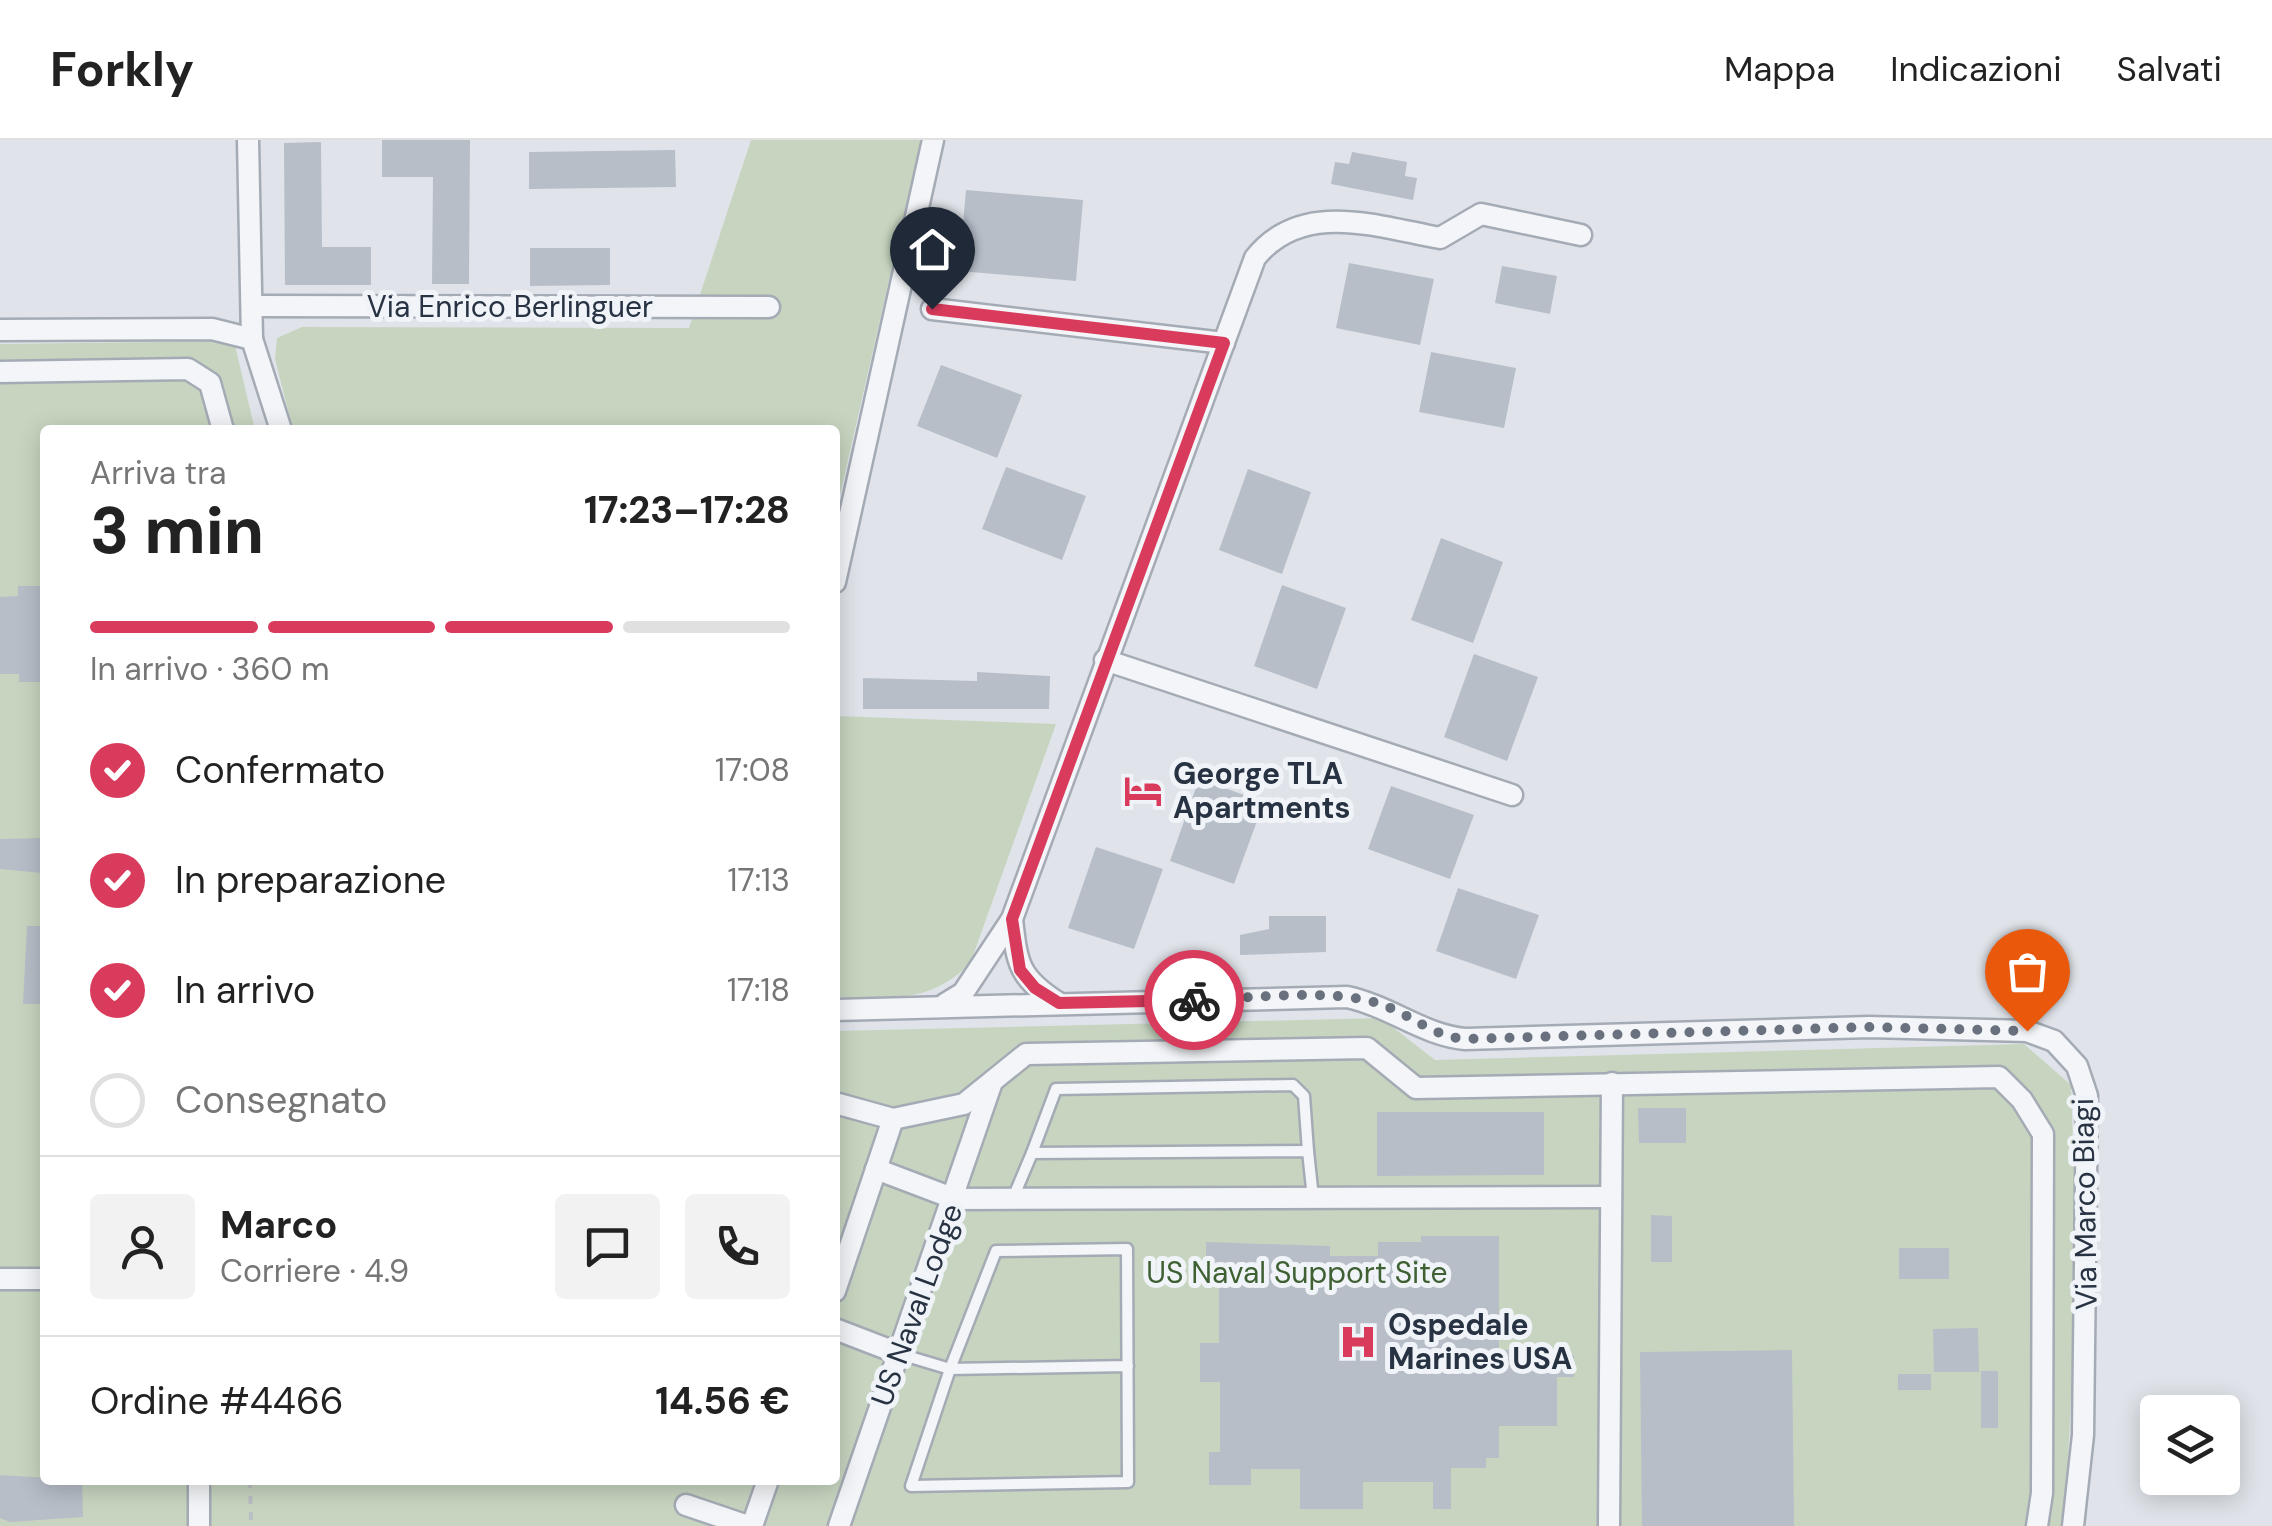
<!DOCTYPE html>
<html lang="it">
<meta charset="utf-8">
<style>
body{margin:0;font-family:"DM Sans",sans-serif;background:#f2f2f2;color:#222;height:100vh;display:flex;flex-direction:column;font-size:38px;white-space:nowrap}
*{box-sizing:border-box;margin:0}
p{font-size:32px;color:#767676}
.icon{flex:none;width:55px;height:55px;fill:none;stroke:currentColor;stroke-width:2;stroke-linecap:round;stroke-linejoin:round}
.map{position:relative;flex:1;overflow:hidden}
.side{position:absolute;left:40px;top:285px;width:800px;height:1060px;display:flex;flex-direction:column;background:#fff;border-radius:10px;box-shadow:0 5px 25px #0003}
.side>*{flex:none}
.controls{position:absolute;left:2140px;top:1255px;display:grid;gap:20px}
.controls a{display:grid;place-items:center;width:100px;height:100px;border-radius:10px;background:#fff;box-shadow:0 5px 25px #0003;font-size:50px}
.pin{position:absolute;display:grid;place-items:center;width:85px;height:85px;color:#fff;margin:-102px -42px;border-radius:50% 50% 50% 0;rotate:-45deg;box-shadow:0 0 10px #0007}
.pin .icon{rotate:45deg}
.courier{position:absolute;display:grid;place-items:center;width:100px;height:100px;margin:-50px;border:8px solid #d93b5c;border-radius:50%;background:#fff;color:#222;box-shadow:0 2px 12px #0007}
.summary em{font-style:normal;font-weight:800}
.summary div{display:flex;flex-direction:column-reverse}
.summary{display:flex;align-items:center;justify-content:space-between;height:170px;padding:0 50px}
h1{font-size:65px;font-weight:800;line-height:75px}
.bar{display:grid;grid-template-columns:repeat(4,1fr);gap:15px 10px;align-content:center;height:120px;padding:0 50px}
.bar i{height:12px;border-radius:8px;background:#e0e0e0}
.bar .selected{background:#d93b5c}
.bar p{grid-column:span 4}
.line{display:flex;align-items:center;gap:25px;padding:0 50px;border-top:2px solid #e0e0e0}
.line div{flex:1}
.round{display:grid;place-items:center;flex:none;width:105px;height:105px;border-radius:10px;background:#f2f2f2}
ol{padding:0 50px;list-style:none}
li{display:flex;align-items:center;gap:30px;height:110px}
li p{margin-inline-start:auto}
li .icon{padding:10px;border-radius:50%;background:#d93b5c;color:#fff;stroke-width:4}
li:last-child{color:#767676}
li i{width:55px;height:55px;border:5px solid #e0e0e0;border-radius:50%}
header{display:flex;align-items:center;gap:60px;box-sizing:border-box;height:140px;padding:0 50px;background:#fff;border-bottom:2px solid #e0e0e0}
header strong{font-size:48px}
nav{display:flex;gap:55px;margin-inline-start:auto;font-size:35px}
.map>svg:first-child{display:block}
</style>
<header>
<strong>Forkly</strong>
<nav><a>Mappa</a><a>Indicazioni</a><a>Salvati</a></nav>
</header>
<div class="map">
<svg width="2272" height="1386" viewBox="0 0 2272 1386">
<rect width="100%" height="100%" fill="#e0e4ea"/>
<!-- green -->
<g fill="#c7d5c0">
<path d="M751,0H921L835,377V290H293L275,219L277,198L302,187L689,188Z"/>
<path d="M234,201L255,290H45V1340H835V891L1381,878L1435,920L2024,904L2071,945L2077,1125L2065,1386H0V204Z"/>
<path d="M835,576L1056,584L970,824C925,866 893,856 835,857Z"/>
</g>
<!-- building -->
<g fill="#b7bec8">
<path d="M382,0H470L469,144H432L433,37H382Z"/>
<path d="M321,2L322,107H371V145H285L284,3Z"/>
<path d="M675,10L676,47L529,49V12Z"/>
<path d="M1352,12L1407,22L1405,36L1417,38L1413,60L1331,44L1335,22L1349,24Z"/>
<path d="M966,50L1083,60L1076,141L959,131Z"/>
<path d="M530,108H610V145L530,146Z"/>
<path d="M1349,123L1434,139L1420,205L1336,188Z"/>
<path d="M1502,126L1557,136L1550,174L1495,163Z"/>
<path d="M1431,212L1516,228L1504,288L1419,272Z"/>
<path d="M941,225L1022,255L997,318L917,286Z"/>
<path d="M1006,327L1086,356L1062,420L982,389Z"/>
<path d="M1248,329L1311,352L1282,434L1219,410Z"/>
<path d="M1441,398L1503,422L1473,503L1411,480Z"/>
<path d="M1282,445L1346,468L1317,549L1254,526Z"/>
<path d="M18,446H45V542H19V534H0V457L18,456Z"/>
<path d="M1474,514L1538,537L1507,621L1444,597Z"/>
<path d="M977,532L1050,536L1049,569H863V538L977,541Z"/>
<path d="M1199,639L1264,662L1234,744L1170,721Z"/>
<path d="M1391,646L1474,675L1450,739L1368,709Z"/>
<path d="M45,698L42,733L0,729V699Z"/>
<path d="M1096,707L1163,729L1134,809L1068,788Z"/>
<path d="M1458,748L1539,775L1516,839L1436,811Z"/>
<path d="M1269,776H1326V812L1240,815V795L1269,789Z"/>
<path d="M27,786H45V864H23Z"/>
<path d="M1638,968H1686V1003H1639Z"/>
<path d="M1377,972H1544V1035L1377,1036Z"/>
<path d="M1651,1075L1672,1076V1122H1651Z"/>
<path d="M1421,1096H1499V1210H1555V1215H1574V1237H1557V1286H1499V1318H1486V1328H1451V1369H1433V1342H1363V1369H1300V1329H1251V1345H1209V1312H1220V1242H1200V1203H1219V1136H1206V1102L1330,1106V1116H1378V1102H1421Z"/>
<rect x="1899" y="1108" width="50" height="31"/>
<path d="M1978,1188L1979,1232H1934L1933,1189Z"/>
<path d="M1792,1210L1794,1386H1642L1640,1212Z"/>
<rect x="1981" y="1231" width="17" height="57"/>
<rect x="1898" y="1234" width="33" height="16"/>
<path d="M0,1335L82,1340L83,1377L10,1382L0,1378Z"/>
</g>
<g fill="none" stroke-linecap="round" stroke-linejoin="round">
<!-- service casing -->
<g stroke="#a5abb5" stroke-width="15">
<g id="service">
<path d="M1032,1013L1056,949L1293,945L1304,956L1308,1011"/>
<path d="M1013,1058L1032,1013L1308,1011L1313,1058"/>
<path d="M900,1214L950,1229L996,1111L1127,1109C1128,1187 1128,1265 1128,1342L911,1346L950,1229L1128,1226"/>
</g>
</g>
<!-- minor casing -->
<g stroke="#a5abb5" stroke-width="25">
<g id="minor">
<path d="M248,0L252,199"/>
<path d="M252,166L769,167"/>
<path d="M932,169L1224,203"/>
<path d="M0,190L212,189L252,199L281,290"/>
<path d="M0,232L188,229L210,243L223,290"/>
<path d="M835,442L933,0"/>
<path d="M1105,520L1512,655"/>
<path d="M1012,779C1017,823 1018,837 1057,862"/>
<path d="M945,864L963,853L1012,779L1255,118C1302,59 1378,87 1440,98L1481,74L1581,95"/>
<path d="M835,870L1347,857C1392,867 1423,895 1465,899L1869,887L2027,891L2054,901L2077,926L2087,956L2083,1295L2073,1386"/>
<path d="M835,963L893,979L964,964L1026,914L1367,908L1416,948L1999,937L2022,960L2043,994L2042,1353L2037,1386"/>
<path d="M876,1029L955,1059L1611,1057"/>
<path d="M0,1139H45"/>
<path d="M835,1151L893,979"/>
<path d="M835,1189L900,1214"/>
<path d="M199,1340V1386"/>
<path d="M686,1365L748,1386"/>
<path d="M752,1386L768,1340"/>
<path d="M839,1386L992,942"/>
<path d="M1609,1386L1612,943"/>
</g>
</g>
<!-- path -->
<path stroke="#babfc5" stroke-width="4" stroke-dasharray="8 8" stroke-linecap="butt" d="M250,1340L251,1386"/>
<!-- service -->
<use href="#service" stroke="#f3f5f8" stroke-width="10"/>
<!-- minor -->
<use href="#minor" stroke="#f3f5f8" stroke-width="20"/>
</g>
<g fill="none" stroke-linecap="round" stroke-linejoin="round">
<!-- done -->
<path stroke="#68717d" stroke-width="10" stroke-dasharray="0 18" d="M1194,860C1249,859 1329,847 1380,864C1411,874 1431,896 1465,899L1869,887L2027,891"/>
<!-- route -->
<path stroke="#d93b5c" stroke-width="12" d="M932,169L1224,203L1012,779L1020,830L1035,848L1059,863L1194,860"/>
</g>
<!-- icons -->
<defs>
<g id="hotel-bare" transform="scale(3)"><path d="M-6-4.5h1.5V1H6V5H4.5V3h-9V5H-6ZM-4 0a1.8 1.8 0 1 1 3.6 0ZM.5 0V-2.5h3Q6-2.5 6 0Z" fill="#d93b5c" stroke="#f0f3f7" stroke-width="2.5" paint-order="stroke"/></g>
<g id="hospital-bare" transform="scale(3)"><path d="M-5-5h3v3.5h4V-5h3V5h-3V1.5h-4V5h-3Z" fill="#d93b5c" stroke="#f0f3f7" stroke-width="2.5" paint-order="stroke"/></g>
</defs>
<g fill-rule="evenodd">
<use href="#hotel-bare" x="1143" y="651"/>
<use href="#hospital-bare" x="1358" y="1202"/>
</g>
<g text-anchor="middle" stroke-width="10" stroke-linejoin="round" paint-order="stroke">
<!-- street labels -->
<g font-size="30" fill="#273343" stroke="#f0f3f7">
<text x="510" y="177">Via Enrico Berlinguer</text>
<text transform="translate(2085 1064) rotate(-91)" y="10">Via Marco Biagi</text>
<text transform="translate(917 1165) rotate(-70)" y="10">US Naval Lodge</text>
</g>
<!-- poi labels -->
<g font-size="30" font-weight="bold" fill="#273343" stroke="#f0f3f7" text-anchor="start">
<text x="1173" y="644">George TLA<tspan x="1173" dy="34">Apartments</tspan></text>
<text x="1388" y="1195">Ospedale<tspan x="1388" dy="34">Marines USA</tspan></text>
</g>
<!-- park labels -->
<g font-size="30" fill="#3e6033" stroke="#f0f3f7">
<text x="1297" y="1143">US Naval Support Site</text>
</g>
</g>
</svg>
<div class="controls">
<a><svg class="icon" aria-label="layers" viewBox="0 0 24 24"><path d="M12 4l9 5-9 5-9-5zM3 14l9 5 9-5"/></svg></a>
</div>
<div class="pin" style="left:2027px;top:891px;background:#ea580c"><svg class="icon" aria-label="bag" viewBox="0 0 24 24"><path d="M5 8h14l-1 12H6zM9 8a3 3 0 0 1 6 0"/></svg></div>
<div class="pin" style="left:932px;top:169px;background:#1f2937"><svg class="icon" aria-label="home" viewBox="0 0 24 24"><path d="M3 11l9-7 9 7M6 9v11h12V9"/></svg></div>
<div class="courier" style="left:1194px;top:860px"><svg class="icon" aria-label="bike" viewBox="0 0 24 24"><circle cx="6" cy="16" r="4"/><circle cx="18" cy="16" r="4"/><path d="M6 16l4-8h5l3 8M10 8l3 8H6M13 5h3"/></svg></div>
<section class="side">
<div class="summary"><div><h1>3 min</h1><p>Arriva tra</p></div><em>17:23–17:28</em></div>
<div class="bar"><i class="selected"></i><i class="selected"></i><i class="selected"></i><i></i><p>In arrivo · 360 m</p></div>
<ol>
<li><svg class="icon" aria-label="check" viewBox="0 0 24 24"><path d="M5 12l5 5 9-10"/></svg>Confermato<p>17:08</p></li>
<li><svg class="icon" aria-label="check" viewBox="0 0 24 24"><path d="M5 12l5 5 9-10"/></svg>In preparazione<p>17:13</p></li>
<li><svg class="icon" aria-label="check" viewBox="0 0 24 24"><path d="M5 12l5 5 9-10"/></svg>In arrivo<p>17:18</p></li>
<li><i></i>Consegnato</li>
</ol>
<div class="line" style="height:180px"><a class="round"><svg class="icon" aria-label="person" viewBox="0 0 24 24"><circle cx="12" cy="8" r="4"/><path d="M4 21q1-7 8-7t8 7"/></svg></a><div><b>Marco</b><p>Corriere · 4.9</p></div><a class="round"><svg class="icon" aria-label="chat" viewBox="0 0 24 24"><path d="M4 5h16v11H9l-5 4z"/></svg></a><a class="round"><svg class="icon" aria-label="phone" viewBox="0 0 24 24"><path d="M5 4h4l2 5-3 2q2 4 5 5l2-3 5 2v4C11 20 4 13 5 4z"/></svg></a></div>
<div class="line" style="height:130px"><div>Ordine #4466</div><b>14.56 €</b></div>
</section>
</div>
